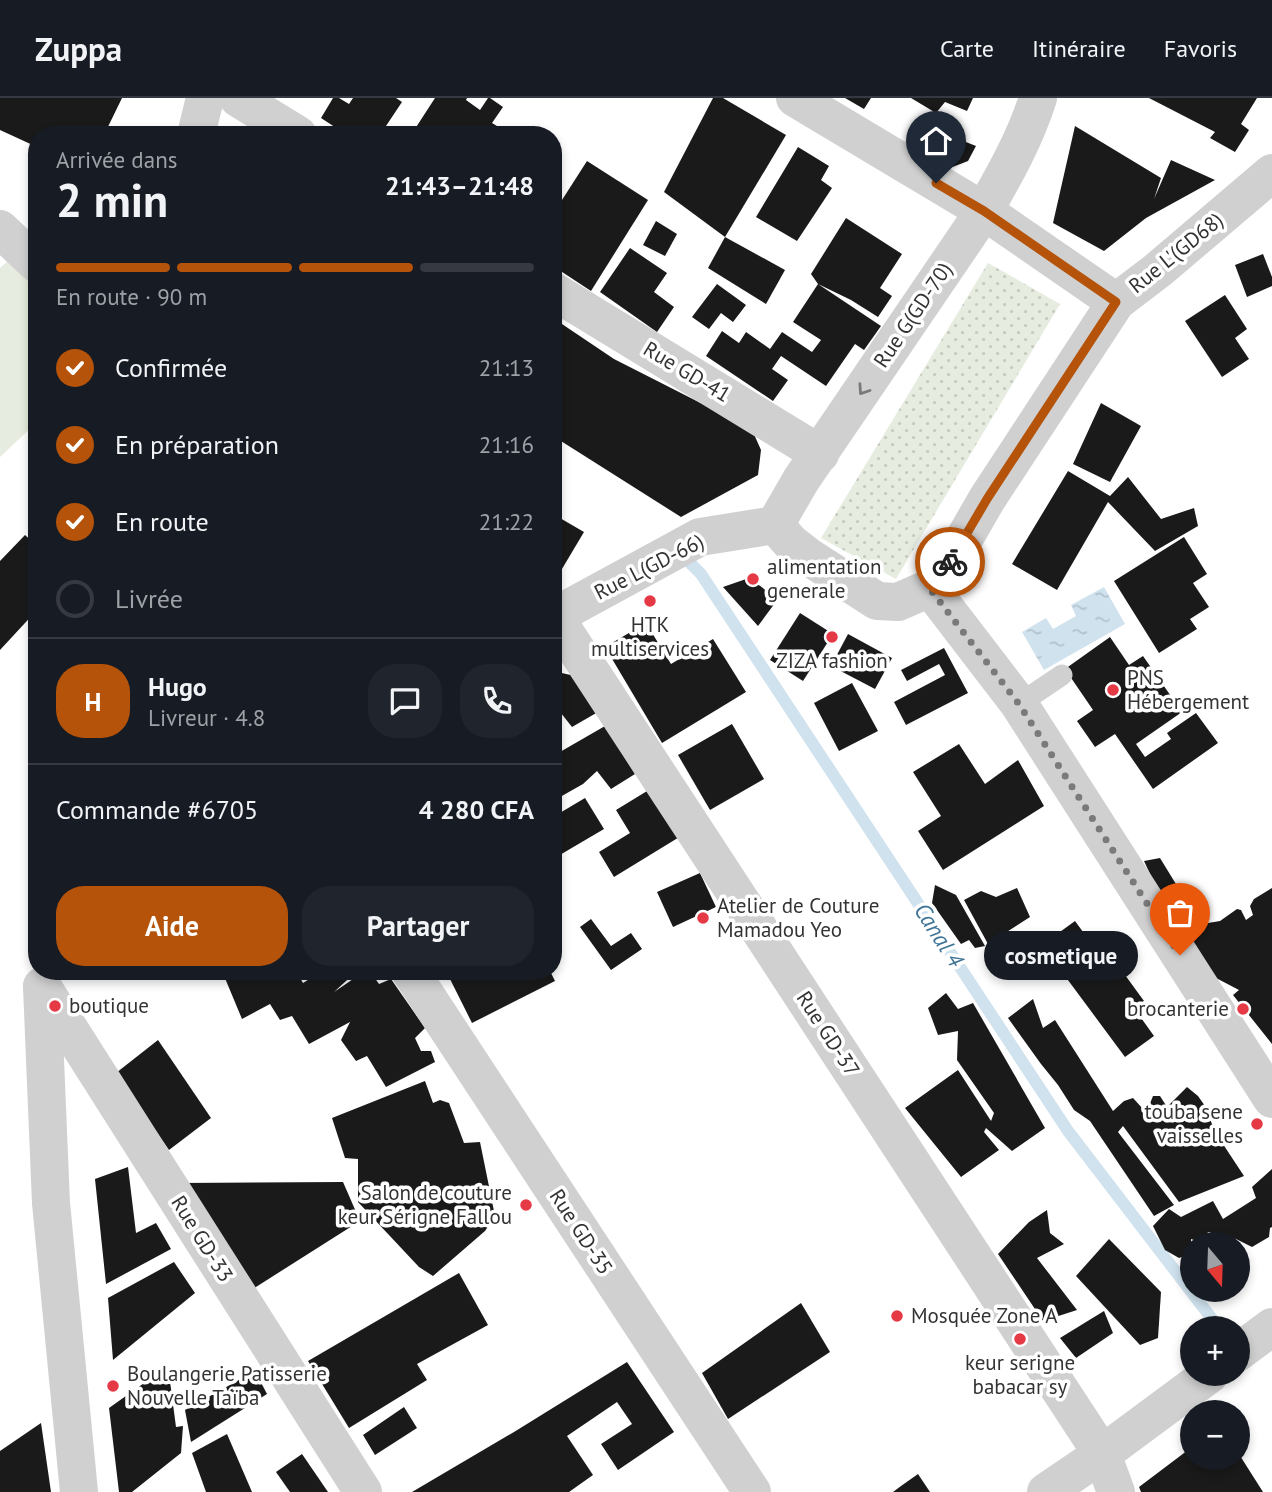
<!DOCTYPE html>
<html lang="fr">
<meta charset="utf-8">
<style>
body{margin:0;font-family:"PT Sans",sans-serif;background:#20242c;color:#f1f3f6;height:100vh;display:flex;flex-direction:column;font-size:26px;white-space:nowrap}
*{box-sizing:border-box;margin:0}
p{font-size:23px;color:#9ea1a6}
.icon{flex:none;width:38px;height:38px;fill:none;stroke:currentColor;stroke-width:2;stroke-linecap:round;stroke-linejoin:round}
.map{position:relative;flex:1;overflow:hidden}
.sheet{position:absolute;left:28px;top:28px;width:534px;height:854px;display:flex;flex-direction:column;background:#171b24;border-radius:28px;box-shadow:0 4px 10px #0003}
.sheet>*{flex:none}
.needle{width:46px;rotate:161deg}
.buttons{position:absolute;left:1180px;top:1134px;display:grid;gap:14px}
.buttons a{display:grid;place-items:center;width:70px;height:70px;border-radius:50%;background:#171b24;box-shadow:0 4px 10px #0003;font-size:35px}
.pin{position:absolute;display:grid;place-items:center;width:60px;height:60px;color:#fff;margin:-72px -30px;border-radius:50% 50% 50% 0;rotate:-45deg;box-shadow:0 0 7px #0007}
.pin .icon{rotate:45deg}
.courier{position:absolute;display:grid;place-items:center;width:70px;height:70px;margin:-35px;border:5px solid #b45309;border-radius:50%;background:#fff;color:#222;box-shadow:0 2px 9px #0007}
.bubble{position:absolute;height:49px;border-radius:24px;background:#171b24;box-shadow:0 4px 10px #0003;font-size:23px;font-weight:700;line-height:49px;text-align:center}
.summary em{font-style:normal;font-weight:700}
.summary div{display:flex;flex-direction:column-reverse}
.summary{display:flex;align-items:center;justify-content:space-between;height:119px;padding:0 28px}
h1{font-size:46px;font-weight:700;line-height:52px}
.bar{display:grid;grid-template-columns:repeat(4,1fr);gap:10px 7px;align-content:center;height:84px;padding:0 28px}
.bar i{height:9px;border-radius:5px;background:#363941}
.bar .current{background:#b45309}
.bar p{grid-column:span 4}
.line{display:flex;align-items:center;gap:18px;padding:0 28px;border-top:2px solid #363941}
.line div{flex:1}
.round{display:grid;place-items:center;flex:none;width:74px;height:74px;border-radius:28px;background:#20242c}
ol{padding:0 28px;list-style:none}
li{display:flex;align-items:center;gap:21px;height:77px}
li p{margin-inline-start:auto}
li .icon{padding:7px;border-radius:50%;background:#b45309;color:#fff;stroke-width:4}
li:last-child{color:#9ea1a6}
li i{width:38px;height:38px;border:4px solid #363941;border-radius:50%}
.button{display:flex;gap:14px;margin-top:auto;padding:14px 28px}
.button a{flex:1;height:80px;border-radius:28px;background:#b45309;color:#fff;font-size:28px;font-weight:700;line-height:80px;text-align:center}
.button a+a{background:#20242c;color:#f1f3f6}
header{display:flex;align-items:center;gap:42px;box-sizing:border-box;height:98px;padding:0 35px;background:#171b24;border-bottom:2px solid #363941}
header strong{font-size:33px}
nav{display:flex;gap:38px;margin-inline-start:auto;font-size:24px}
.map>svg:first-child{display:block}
</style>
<header>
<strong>Zuppa</strong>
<nav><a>Carte</a><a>Itinéraire</a><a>Favoris</a></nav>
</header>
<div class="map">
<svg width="1272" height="1394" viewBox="0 0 1272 1394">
<defs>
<pattern id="park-dots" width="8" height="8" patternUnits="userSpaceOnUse" patternTransform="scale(1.75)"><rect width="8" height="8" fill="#e6ecdf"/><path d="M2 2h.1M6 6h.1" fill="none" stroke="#c6cbc0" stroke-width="1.8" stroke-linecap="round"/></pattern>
<pattern id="water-ripples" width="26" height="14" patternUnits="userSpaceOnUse" patternTransform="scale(1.75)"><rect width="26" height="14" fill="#cfe2ee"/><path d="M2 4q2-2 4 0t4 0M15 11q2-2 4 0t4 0" fill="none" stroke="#b2c2cd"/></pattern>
</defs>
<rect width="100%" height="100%" fill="#fff"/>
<!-- grass -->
<path fill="#e6ecdf" d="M9,162L37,190V324L0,359V170Z"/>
<!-- park -->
<path fill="url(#park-dots)" d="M988,165L1060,206L896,481L821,440Z"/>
<!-- water -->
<path fill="url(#water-ripples)" d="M1104,489L1125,526L1044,572L1022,534L1046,520L1053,531L1076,518L1071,507Z"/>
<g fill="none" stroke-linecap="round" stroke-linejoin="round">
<!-- stream -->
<path stroke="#cfe2ee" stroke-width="12" d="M680,455L701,476L1068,1033L1219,1230"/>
</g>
<!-- building -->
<g fill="#1a1a1a">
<path d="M0,0H122L104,37H37V49L0,32Z"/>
<path d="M333,0H339L349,6L353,0H396L402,4L380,37H347L321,20Z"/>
<path d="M435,0H467L466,2L480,12L488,0H490L503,9L492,25L502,31L498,37H411Z"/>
<path d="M713,0H723L786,37L725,139L664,94Z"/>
<path d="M845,0H871L864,11Z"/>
<path d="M911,0H973L967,13L945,4L936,15Z"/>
<path d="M1149,0H1257L1241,26L1249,32L1235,54L1210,40L1215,34Z"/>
<path d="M1075,28L1161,80L1154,101L1171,62L1215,82L1146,120L1104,153L1053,125Z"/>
<path d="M928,29L976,48L968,63L950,70L920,53Z"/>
<path d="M798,49L829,68L821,82L832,90L797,143L756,119Z"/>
<path d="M587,63L648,102L591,193L553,168V116Z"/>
<path d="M846,120L902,156L880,190L892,198L878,219L851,202L818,186L881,228L864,252L855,246L826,288L781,258L772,271L788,282L773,303L706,258L722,233L739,245L746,234L770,251L782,234L812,254L821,242L793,224L818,186L811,176Z"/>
<path d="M656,123L677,136L665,158L643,147Z"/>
<path d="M725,139L785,172L766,206L708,170Z"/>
<path d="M630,150L667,175L654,194L674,209L657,234L600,194Z"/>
<path d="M1263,156L1272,179V188L1247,199L1235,167Z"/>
<path d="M717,186L746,207L733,224L721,215L709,231L692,219Z"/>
<path d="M1225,197L1247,231L1235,240L1249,261L1222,279L1185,223Z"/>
<path d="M553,220L614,261L736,323L753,334L761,352L758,377L681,419L553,338Z"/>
<path d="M1101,305L1141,328L1110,384L1073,366Z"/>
<path d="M1068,373L1110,398L1128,379L1161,421L1194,410L1198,428L1155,453L1108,404L1057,492L1012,466Z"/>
<path d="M553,416L584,434L553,486Z"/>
<path d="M25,437L37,448V483L32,489L37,493V512L0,552V463Z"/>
<path d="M1184,439L1207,476L1193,485L1209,509L1190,521L1197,531L1159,555L1114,483Z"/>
<path d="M749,480L778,501L758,528L723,489Z"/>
<path d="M800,515L833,536L803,583L770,562Z"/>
<path d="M646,525L671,566L713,541L746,594L662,645L605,549Z"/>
<path d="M848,536L892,560L875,591L831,568Z"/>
<path d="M1110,539L1129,567L1143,558L1182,614L1136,646L1145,659L1171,641L1167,635L1196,615L1218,645L1153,691L1115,636L1095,649L1077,623L1093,612L1065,571Z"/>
<path d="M944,550L968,595L906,627L894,604L945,577L939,566L907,583L901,572Z"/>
<path d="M553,573L575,578L598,614L572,629L553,605Z"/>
<path d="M852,585L878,633L839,653L814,605Z"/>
<path d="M732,626L764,681L710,712L678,657Z"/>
<path d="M605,628L635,676L611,691L597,673L583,686L553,703V658Z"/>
<path d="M959,646L985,686L1018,662L1044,708L943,772L918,733L941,718L913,674Z"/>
<path d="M652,690L681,738L614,779L599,754L630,735L616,712Z"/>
<path d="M585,700L604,731L553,761V719Z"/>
<path d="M1160,760L1179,791L1194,810L1197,821L1202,826L1220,823L1237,811L1241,812L1246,822L1253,817L1250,808L1254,801L1272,790V946L1233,897L1239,892L1193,868L1144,763Z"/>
<path d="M700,775L716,809L673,829L657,794Z"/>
<path d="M935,787L956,797L985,848L975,850L969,842L961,846L932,805Z"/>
<path d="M1017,790L1030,819L988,846L964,802L981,793L996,799Z"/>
<path d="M591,821L611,848L631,835L642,851L611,872L580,829Z"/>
<path d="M1075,823L1102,860L1109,855L1144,903L1134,910L1154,938L1125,959L1042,847Z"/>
<path d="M222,873H296L303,885L311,880L308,873H357L334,894L365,873H370L379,886L391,881L425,930L415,940L421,953H431L435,964L386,989L367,958L356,963L341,942L350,924L309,946L292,918L280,922L270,906L242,921Z"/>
<path d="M446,873H550L555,883L472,925Z"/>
<path d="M946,895L958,911L973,905L1045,1030L1012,1053L986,1030L984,1034L999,1052L961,1079L905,1010L958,972L991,1023L994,1015L957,962L958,933L938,937L928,910Z"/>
<path d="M1033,901L1043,930L1055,922L1113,1013L1124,1003L1133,1000L1143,1011L1149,1008L1153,998H1160L1167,1009L1187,989L1198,998L1205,1008L1215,1034L1244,1078L1179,1104L1123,1028L1118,1034L1174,1107L1154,1118L1090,1023L1074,1012L1058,987L1041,966L1008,920Z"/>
<path d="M158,942L211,1020L169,1052L116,975Z"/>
<path d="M425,983L433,1005L440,1002L449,1005L464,1045L480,1044L495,1118L485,1133L433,1178L419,1169L358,1104V1061L345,1060L332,1020Z"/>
<path d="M128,1069L136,1135L156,1125L171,1151L106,1186L95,1081Z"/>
<path d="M1272,1071V1129L1270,1130L1269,1139L1252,1149L1236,1141L1208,1134L1203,1145L1191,1141L1192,1156L1179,1160L1165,1152L1153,1128L1169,1111L1181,1119L1213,1103L1223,1121L1256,1100L1252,1089Z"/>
<path d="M343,1084L360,1123L248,1194L179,1085Z"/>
<path d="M1047,1112L1050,1135L1064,1146L1037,1160L1077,1212L1043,1223L998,1156L1029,1124Z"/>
<path d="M1109,1141L1161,1194L1158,1240L1140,1247L1076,1178Z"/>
<path d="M174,1164L195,1195L113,1262L108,1200Z"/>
<path d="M459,1175L488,1227L417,1266L427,1282L349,1330L308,1263Z"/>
<path d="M801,1205L830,1254L728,1321L702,1275Z"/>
<path d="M1104,1213L1113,1235L1076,1260L1060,1240Z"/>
<path d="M627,1264L674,1334L618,1372L601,1346L632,1326L617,1304L567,1338L593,1377L569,1394H412L514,1334Z"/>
<path d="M168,1268L176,1329L183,1328L181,1355L132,1394H119L109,1310Z"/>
<path d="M255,1273L267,1296L191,1344L185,1312Z"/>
<path d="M404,1309L417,1330L375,1357L363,1337Z"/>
<path d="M41,1325L51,1394H0V1353Z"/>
<path d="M227,1336L252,1394H206L192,1355Z"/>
<path d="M1192,1349V1360H1237V1353L1263,1394H1141L1139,1389Z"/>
<path d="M302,1356L328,1394H290L276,1374Z"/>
<path d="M918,1376L930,1394H893L901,1388Z"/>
</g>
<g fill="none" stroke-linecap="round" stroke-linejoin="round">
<!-- service -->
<path stroke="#d0d0d0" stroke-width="21" d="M1019,606L1062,577"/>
<!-- minor -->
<g stroke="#d0d0d0" stroke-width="38">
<path d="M238,0L298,37"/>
<path d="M795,0L984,113L1116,204"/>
<path d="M196,37L205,0"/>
<path d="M0,131L37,166"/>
<path d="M553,193L820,356"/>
<path d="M775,427L801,382L984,113C1005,76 1025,41 1038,0"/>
<path d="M930,490L1019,606L1272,1001"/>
<path d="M930,490L953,460L987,401L1116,204L1158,172L1272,75"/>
<path d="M553,516L1102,1356L1116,1394"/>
<path d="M553,519L700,439L775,427L791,445L809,459L877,503L898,504L930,490"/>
<path d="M410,873L752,1394"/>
<path d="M42,888L363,1394"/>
<path d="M42,889L51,1105L79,1394"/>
<path d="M1237,1255L1272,1229"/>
<path d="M1046,1394L1102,1356L1210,1276"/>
</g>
</g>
<!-- one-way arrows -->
<defs><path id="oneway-chevron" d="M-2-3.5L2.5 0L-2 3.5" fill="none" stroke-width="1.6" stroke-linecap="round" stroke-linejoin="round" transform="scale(1.75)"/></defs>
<use stroke="#7a7a7a" href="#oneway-chevron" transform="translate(863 292) rotate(124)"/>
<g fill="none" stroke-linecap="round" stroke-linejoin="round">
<!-- done -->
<path stroke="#7a7a7a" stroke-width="7" stroke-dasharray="0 12.6" d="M950,464L930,491L1019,606L1180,857"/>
<!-- route -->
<path stroke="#b45309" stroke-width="9" d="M936,85L984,113L1116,204L987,401L950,464"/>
</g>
<!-- markers -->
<g fill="#e63946" stroke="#fff" stroke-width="2.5">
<circle cx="753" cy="481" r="7"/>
<circle cx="650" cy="503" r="7"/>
<circle cx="832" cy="539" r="7"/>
<circle cx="1113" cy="592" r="7"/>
<circle cx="703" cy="820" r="7"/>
<circle cx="55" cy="908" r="7"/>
<circle cx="1243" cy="911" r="7"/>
<circle cx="1257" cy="1026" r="7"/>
<circle cx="526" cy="1107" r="7"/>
<circle cx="897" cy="1218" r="7"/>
<circle cx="1020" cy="1241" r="7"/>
<circle cx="113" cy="1288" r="7"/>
</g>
<g text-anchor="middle" stroke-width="7" stroke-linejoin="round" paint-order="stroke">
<!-- street labels -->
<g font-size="21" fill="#333" stroke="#fff">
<text transform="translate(1176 155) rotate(-39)" y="7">Rue L'(GD68)</text>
<text transform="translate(913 217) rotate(-56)" y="7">Rue G(GD-70)</text>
<text transform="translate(687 274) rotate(31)" y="7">Rue GD-41</text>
<text transform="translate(649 469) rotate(-27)" y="7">Rue L(GD-66)</text>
<text transform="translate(828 936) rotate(57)" y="7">Rue GD-37</text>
<text transform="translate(581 1134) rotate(57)" y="7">Rue GD-35</text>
<text transform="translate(202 1141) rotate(58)" y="7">Rue GD-33</text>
</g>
<!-- poi labels -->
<g font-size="21" fill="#333" stroke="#fff" text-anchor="start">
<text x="767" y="476">alimentation<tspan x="767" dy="24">generale</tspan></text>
<text x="650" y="534" text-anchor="middle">HTK<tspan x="650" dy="24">multiservices</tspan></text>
<text x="832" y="570" text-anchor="middle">ZIZA fashion</text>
<text x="1127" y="587">PNS<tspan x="1127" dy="24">Hébergement</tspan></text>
<text x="717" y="815">Atelier de Couture<tspan x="717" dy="24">Mamadou Yeo</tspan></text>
<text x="69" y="915">boutique</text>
<text x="1229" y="918" text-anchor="end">brocanterie</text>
<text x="1243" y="1021" text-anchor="end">touba sene<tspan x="1243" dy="24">vaisselles</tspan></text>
<text x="512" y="1102" text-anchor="end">Salon de couture<tspan x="512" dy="24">keur Sérigne Fallou</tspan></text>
<text x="911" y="1225">Mosquée Zone A</text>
<text x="1020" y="1272" text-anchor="middle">keur serigne<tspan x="1020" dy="24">babacar sy</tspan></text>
<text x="127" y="1283">Boulangerie Patisserie<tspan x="127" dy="24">Nouvelle Taïba</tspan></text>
</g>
<!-- water labels -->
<g font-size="23" font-style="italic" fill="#3f7597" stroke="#fff">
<text transform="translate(939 837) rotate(57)" y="8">Canal 4</text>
</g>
</g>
</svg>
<div class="buttons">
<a><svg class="needle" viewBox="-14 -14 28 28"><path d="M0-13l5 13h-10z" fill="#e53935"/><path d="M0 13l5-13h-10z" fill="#9ea1a6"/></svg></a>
<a>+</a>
<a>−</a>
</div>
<div class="pin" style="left:1180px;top:857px;background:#ea580c"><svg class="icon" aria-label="bag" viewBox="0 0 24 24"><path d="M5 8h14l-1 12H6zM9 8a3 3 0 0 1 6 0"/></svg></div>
<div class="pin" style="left:936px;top:85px;background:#1f2937"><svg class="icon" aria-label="home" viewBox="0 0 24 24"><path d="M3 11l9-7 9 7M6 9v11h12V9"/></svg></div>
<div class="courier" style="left:950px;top:464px"><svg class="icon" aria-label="bike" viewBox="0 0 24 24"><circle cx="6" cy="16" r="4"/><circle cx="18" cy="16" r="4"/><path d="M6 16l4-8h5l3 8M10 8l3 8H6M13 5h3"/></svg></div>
<div class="bubble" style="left:984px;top:833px;width:154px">cosmetique</div>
<section class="sheet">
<div class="summary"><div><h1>2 min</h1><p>Arrivée dans</p></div><em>21:43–21:48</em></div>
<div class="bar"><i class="current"></i><i class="current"></i><i class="current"></i><i></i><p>En route · 90 m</p></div>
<ol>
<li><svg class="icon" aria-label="check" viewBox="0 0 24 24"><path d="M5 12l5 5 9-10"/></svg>Confirmée<p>21:13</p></li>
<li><svg class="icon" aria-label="check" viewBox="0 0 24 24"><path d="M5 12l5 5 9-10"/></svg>En préparation<p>21:16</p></li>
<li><svg class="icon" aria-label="check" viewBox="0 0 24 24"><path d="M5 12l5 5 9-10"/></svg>En route<p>21:22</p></li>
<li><i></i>Livrée</li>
</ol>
<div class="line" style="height:126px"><b class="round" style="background:#b45309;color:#fff">H</b><div><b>Hugo</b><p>Livreur · 4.8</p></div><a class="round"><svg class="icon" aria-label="chat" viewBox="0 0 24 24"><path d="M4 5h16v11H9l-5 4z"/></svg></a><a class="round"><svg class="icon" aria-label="phone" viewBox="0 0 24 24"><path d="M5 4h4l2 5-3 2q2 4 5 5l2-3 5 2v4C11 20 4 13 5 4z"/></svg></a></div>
<div class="line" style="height:91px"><div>Commande #6705</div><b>4 280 CFA</b></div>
<div class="button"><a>Aide</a><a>Partager</a></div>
</section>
</div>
